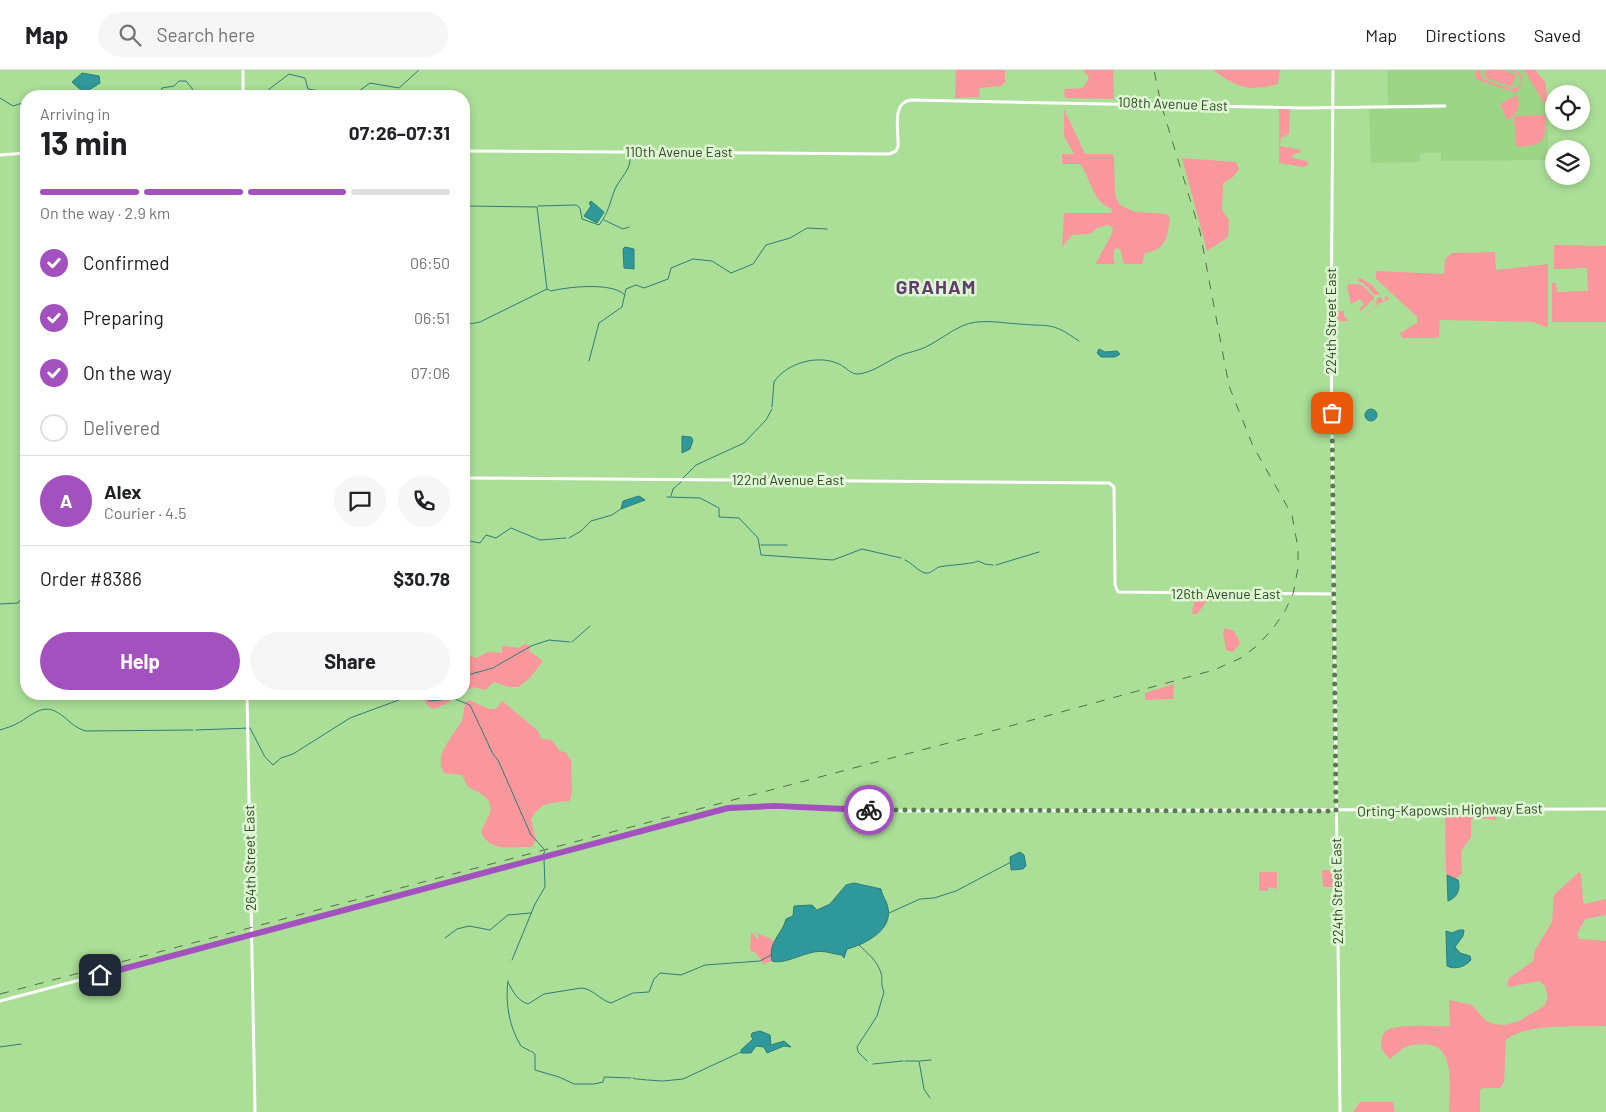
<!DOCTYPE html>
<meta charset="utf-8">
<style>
body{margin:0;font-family:Barlow,sans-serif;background:#f6f6f6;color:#202124;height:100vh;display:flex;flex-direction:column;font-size:19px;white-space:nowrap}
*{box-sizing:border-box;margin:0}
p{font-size:16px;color:#757577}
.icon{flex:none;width:28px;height:28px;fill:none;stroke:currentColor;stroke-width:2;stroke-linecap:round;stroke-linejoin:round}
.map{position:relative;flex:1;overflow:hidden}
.panel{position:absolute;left:20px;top:20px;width:450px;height:610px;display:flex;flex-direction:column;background:#fff;border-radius:20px;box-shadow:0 2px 8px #0003}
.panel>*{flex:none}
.fabs{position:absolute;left:1545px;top:15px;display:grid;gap:10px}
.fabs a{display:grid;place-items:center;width:45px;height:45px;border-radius:50%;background:#fff;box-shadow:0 2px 8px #0003;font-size:25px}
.pin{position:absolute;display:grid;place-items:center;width:42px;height:42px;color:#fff;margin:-21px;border-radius:10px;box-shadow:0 2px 8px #0006}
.courier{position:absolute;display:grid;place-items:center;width:50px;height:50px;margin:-25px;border:4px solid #a451c0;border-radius:50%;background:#fff;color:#222;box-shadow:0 1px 6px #0007}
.summary em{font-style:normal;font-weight:700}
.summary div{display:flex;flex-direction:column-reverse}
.summary{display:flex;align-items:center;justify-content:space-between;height:85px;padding:0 20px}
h1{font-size:32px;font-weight:700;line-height:38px}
.bar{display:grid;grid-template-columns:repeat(4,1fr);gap:8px 5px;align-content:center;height:60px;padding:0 20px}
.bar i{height:6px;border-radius:4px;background:#e0e0e0}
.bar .current{background:#a451c0}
.bar p{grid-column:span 4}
.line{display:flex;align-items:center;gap:12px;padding:0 20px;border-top:1px solid #e0e0e0}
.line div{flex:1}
.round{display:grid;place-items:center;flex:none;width:52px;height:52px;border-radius:26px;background:#f6f6f6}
ol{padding:0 20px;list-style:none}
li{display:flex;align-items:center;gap:15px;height:55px}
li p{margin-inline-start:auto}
li .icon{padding:5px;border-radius:50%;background:#a451c0;color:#fff;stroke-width:4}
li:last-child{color:#757577}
li i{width:28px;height:28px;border:2px solid #e0e0e0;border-radius:50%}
.primary-button{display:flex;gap:10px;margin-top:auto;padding:10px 20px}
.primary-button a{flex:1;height:58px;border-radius:30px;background:#a451c0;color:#fff;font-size:20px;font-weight:700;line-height:58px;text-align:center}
.primary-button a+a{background:#f6f6f6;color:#202124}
header{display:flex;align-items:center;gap:30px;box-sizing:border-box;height:70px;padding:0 25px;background:#fff;border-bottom:1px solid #e0e0e0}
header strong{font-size:24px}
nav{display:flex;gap:28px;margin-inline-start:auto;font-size:18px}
.search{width:350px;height:45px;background:#f6f6f6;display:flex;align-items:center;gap:12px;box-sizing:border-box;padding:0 18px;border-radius:28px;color:#757577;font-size:19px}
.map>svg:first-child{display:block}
</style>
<header>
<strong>Map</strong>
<div class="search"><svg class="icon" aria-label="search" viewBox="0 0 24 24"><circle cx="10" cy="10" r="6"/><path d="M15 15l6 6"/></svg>Search here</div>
<nav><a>Map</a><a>Directions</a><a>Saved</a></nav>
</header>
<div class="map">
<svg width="1606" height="1042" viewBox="0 0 1606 1042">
<rect width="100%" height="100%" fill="#abde97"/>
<!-- built -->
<path fill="#9dd587" d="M1387,0H1524L1549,41L1547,90L1441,91V83H1420V92L1371,93L1369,39L1441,38V34L1388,35Z"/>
<!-- green -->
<g fill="#fa979c">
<path d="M956,0H1005V13L1000,16L980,18L979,27L955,28Z"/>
<path d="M1083,0H1113L1114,29L1065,28L1064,19L1083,18L1089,8Z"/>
<path d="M1213,0H1280L1278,14C1248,22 1237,18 1213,0Z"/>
<path d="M1476,0H1479L1483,9L1511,19L1518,17L1521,12L1518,4L1508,0L1516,1L1522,5V14L1516,23L1476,9Z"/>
<path d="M1486,0H1502L1516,5L1512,17L1484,7Z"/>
<path d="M1524,0H1535L1546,13L1547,34L1545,35Z"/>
<path d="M1517,25C1521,36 1518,45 1507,50L1500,34Z"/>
<path d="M1064,39L1085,84H1112L1114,87L1115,125L1120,135L1135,142L1166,144L1170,148C1167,168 1167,179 1145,183L1142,194H1124L1120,179L1115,178L1113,186L1115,194H1096C1100,183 1112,168 1113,158L1108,155L1097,158L1090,164L1072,165L1062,177L1064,143H1111L1112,139C1091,131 1092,110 1080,94H1062V84H1074L1064,66Z"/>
<path d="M1279,39H1290L1289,64L1281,68L1280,76L1301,80L1299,83L1293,84L1292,88L1307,91L1308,95L1304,97L1279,93Z"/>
<path d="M1545,45C1546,71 1545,75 1519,77L1516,75L1514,48L1516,46Z"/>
<path d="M1182,88L1236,92L1239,99L1233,107L1223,113L1222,140L1229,150L1228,167L1207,181Z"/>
<path d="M1554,175L1606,176V252H1552V213H1556L1557,222L1588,221L1587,198L1554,199Z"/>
<path d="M1495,182L1496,200L1548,194V258L1533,252L1440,250L1439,268H1402L1400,263L1417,253V247C1403,234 1390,221 1376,209V201L1444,204L1445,189L1452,183Z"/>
<path d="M1361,208L1372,215L1380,225H1375L1363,213L1358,211V209Z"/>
<path d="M1349,214L1362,215L1374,227V231L1372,230L1361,241L1359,239L1364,234L1360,229L1351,234L1347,216Z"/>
<path d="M1385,226L1390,229L1378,234L1360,251L1376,235L1377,228L1381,227L1384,232Z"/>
<path d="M1336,241H1344V246L1349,251H1335Z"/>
<path d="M1195,525H1207V531L1197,544H1192Z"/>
<path d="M1225,558L1234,561L1240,573L1233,582L1226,580L1223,562Z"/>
<path d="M524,574L531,576L529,581L543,591L530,608L518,617H508L494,612L485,620L473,617C460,624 448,634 434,639L428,636L420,624H464V583L476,588L488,582L502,583V577L504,576L519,578Z"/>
<path d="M1174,614L1173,629L1145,630V623Z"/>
<path d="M469,630L489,639H496L502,631L506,634L538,661L541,669L552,670L560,681L565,682L571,690L572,721L570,731C552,733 540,731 531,750L536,769L532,777C513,776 491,784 481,762L491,740L489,731L482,724L468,717L462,705L444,703C433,685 453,667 461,652C464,646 464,638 465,632Z"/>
<path d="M1445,742H1495L1496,750L1474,747L1471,750V767L1461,781L1462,803L1455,809L1446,804Z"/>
<path d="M1322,800H1333V817H1323Z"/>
<path d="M1259,802H1277V819L1268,817V821H1259Z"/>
<path d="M1579,802L1581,804L1583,831L1585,834L1606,829V845L1585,849L1577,864L1579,869L1606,871V956C1581,957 1524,953 1506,970L1504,1012L1500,1018H1483L1480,1020V1042H1449C1449,1019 1457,974 1424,974C1404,975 1405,977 1390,989L1382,980C1381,973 1380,966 1386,961C1396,953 1435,957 1450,956L1449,930L1472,935L1485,950L1493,954L1504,955L1517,952L1544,936L1548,928L1545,916L1539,911L1509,917L1507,914L1509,908L1533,891L1535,880L1552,852L1554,825Z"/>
<path d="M751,863H753L757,869L759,867L756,863L772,869L773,873L772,891L763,894L757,884L750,880Z"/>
<path d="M1360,1032H1393L1395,1042H1353Z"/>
</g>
<!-- water -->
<g fill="#2e989a" stroke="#2e7e77">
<path d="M82,3L99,6L100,13L89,20L82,21L72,12Z"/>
<path d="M591,131L604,142L597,153L584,146L591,136L589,133Z"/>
<path d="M625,177L634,179V199L624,198L623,179Z"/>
<path d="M1099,279L1105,282L1117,281L1120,284L1115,287H1101L1097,283Z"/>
<circle cx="1371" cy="345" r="6"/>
<path d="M682,366L691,367L693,370L690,379L682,383Z"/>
<path d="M639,426L645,430L621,439L623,431Z"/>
<path d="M1020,782L1024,785L1026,796L1023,799L1011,800L1010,787Z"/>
<path d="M1447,805L1458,810C1461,819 1457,828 1448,831Z"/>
<path d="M854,813L881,819C882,826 887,831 888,838C893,861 863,875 847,879L844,888L842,885C832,884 825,880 814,882C802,884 782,895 772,891C768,871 782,865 786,849L793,846L794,836L812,835L817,840L830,834L846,815Z"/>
<path d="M1459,860H1464L1463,866L1455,877L1460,883L1470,886L1471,890C1465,897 1455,900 1447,896L1446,861L1452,863Z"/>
<path d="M760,961L770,965L771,975L784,971L791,977L784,976L767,983L764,977L756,976L751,983H741V980L753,969L751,966L752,963Z"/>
</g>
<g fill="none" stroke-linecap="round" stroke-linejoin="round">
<!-- stream -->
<g stroke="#2e7e77" stroke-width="1">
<path d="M143,26L146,22L160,26L162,18L174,16L179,11H186L198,26"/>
<path d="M214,26L220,24L241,25"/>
<path d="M245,26H247"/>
<path d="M255,26L258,24L266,25L268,20L289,4L305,8L308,19L352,26L370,13L399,18L419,0"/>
<path d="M0,28L13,36L26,32"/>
<path d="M465,136L537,137L547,219"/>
<path d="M538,136L576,135L580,138L582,149L599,155C608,144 610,132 615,119C620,108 631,100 630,88"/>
<path d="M604,150L623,159L629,157"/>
<path d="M464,255L480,252L547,219L551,221C567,217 610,212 624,224"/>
<path d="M589,291L599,253L622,237L626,219L636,215L644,218L668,209L671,198L693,189L712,191L731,203L753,194L766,175L790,168L807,158L827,159"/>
<path d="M772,337L774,312C786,293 818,284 839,294C846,297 851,305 859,304C872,302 882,295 893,289C903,283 915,282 926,277C938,271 949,262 962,256C979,248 1001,253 1019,254C1051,257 1050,251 1079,271"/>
<path d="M683,408L696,395L744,373L766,350L772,339"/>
<path d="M671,426L673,419L681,412"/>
<path d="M667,427L700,428L719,438V447L739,448L758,468L761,485L833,490L862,479L901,488"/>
<path d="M569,468L581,461L591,451L612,445L622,438"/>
<path d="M464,470L480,473L486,465L496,468L511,458L540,470L566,468"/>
<path d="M761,475H787"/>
<path d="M905,490C912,493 918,501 925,503C931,504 934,499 939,497C948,495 973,494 978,491L985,494L993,495"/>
<path d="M996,495L1039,482"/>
<path d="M0,534L18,533L26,522"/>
<path d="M572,572L590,556"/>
<path d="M464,606L493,598L531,576L549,570L570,572"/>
<path d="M422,624L429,631L455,629L470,635L493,684L498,690L531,765L544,779"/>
<path d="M0,660C6,658 13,656 18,653C33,645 43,632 60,644C69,650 74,658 86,661L193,660"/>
<path d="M196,660L250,658L265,687L273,695L281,688L293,684L350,648L415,624"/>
<path d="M543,785L545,781"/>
<path d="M889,843L920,829L934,828L956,821L1011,792"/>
<path d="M445,868L457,859L469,856L490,860L508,845L531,843"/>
<path d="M858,874C867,883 877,890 881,903C883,910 880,912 884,922L877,946L857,977L858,982L867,991"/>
<path d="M512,890L535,834L545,817L544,789"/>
<path d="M508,911C505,932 509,957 521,976L530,981"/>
<path d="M508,912C513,922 517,930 528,934L544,924L581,918C592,918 600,930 611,933L633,923"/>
<path d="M634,923L649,922L654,909L660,903L681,905L705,895L760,891L771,885"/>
<path d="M0,977L21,974"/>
<path d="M531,981L535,984V1000L559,1007L574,1014H594L603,1012L604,1008"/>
<path d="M905,991H919L924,1019L930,1028"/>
<path d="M920,991L931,990"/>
<path d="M873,994L903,991"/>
<path d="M604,1007L631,1008"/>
<path d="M633,1008L636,1009"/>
<path d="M637,1009L647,1010"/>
<path d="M648,1010L662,1011"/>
<path d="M663,1011L683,1009L741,982"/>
</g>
<!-- secondary -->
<g stroke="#fff" stroke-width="3">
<path d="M1333,0L1331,277L1340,1042"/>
<path d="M243,26V0"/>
<path d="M464,81L889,84L896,81L898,76C899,61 891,32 911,30L1303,38L1445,36"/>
<path d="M0,85L26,83"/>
<path d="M464,408L1109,413L1114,417L1115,515L1118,522L1335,524"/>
<path d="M247,624L255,1042"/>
<path d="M0,931L734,737L899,741L1606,739"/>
</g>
<!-- rail -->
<path stroke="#537047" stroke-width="1" stroke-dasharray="9 9" stroke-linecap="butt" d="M0,924L952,672L1214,600L1241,588L1258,575L1274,557L1285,541L1293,524L1298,498V478L1292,445L1253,376L1229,316L1200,162L1161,34L1154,0"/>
</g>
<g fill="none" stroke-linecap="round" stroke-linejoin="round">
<!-- done -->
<path stroke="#5a794e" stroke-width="5" stroke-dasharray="0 9" d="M869,740L1336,741L1332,343"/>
<!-- route -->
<path stroke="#a451c0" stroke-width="6" d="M100,905L728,738L774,736L869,740"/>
</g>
<g text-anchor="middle" stroke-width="5" stroke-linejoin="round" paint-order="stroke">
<!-- street labels -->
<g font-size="14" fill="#2f4326" stroke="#ddf7d3">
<text transform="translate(1173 34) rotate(2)" y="5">108th Avenue East</text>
<text x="679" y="87">110th Avenue East</text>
<text transform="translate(1331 251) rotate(-90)" y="5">224th Street East</text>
<text x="788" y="415">122nd Avenue East</text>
<text x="1226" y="529">126th Avenue East</text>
<text transform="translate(1450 740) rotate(-1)" y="5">Orting-Kapowsin Highway East</text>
<text transform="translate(250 788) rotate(-91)" y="5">264th Street East</text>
<text transform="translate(1337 821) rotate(-91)" y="5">224th Street East</text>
</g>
<!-- district labels -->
<g font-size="19" font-weight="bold" letter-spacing="1" fill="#643b72" stroke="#ddf7d3">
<text x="936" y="224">GRAHAM</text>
</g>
</g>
</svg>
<div class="fabs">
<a><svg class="icon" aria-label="locate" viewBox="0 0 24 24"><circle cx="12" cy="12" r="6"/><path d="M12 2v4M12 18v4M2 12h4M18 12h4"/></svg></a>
<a><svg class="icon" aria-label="layers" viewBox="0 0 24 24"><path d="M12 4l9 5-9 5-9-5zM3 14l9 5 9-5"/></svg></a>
</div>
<div class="pin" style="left:1332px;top:343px;background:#ea580c"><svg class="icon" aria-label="bag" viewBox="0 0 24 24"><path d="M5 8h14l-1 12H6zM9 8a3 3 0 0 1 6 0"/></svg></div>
<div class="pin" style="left:100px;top:905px;background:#1f2937"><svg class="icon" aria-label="home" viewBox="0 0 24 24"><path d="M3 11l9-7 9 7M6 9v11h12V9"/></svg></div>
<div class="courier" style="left:869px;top:740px"><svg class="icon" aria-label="bike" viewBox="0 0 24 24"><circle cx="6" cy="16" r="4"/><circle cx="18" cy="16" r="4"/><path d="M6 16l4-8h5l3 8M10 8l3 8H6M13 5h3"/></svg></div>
<section class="panel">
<div class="summary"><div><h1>13 min</h1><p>Arriving in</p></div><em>07:26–07:31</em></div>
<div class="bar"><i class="current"></i><i class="current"></i><i class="current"></i><i></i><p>On the way · 2.9 km</p></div>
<ol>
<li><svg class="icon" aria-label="check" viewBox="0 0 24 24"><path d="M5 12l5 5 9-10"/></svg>Confirmed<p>06:50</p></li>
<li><svg class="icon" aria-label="check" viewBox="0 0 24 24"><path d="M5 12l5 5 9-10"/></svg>Preparing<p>06:51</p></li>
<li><svg class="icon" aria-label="check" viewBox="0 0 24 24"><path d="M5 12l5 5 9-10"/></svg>On the way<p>07:06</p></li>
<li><i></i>Delivered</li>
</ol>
<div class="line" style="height:90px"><b class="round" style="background:#a451c0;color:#fff">A</b><div><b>Alex</b><p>Courier · 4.5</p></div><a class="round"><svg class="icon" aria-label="chat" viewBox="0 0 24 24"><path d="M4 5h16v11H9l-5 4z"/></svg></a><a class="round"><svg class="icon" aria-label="phone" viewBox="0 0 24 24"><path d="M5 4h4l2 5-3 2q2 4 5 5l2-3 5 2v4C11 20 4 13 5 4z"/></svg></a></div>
<div class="line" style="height:65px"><div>Order #8386</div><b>$30.78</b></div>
<div class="primary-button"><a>Help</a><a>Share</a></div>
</section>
</div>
